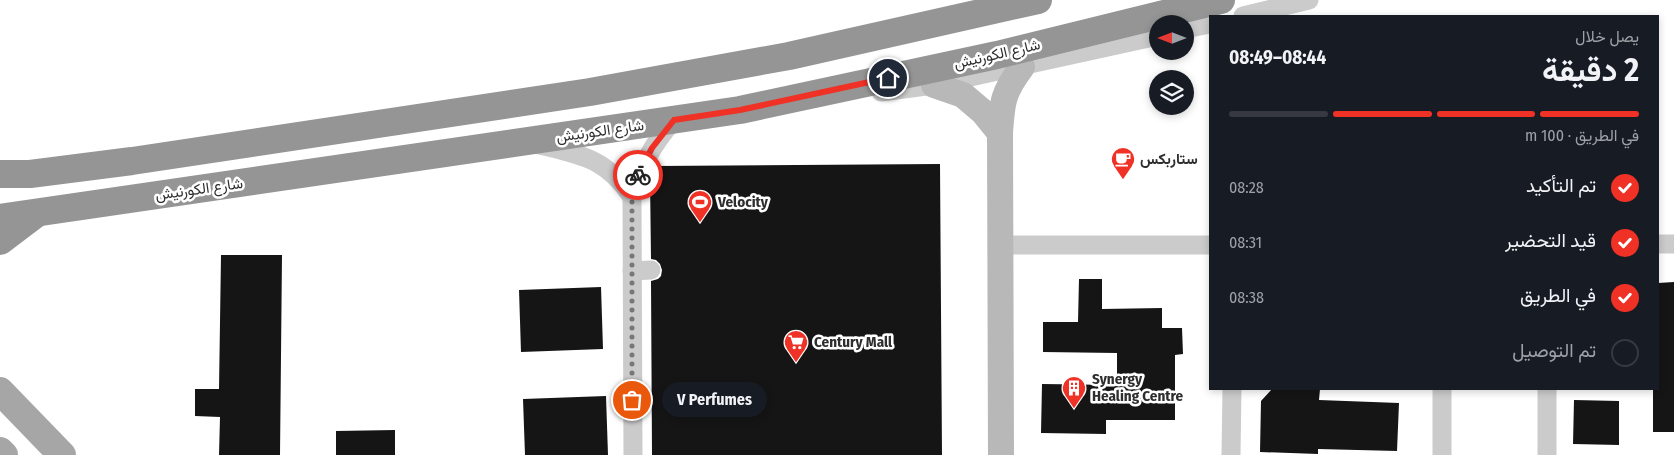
<!DOCTYPE html>
<html lang="ar">
<meta charset="utf-8">
<style>
body{margin:0;font-family:"Fira Sans Condensed",Vazirmatn,sans-serif;background:#20242c;color:#f1f3f6;direction:rtl;height:100vh;display:flex;flex-direction:column;font-size:19px;white-space:nowrap}
*{box-sizing:border-box;margin:0}
p{font-size:16px;color:#9ea1a6}
.icon{flex:none;width:28px;height:28px;fill:none;stroke:currentColor;stroke-width:2;stroke-linecap:round;stroke-linejoin:round}
.map{position:relative;flex:1;overflow:hidden;direction:ltr}
.side{position:absolute;left:1209px;top:15px;width:450px;height:375px;display:flex;flex-direction:column;background:#171b24;border-radius:0px;box-shadow:0 2px 8px #0003;direction:rtl}
.side>*{flex:none}
.needle{width:32px;rotate:270deg}
.controls{position:absolute;left:1149px;top:15px;display:grid;gap:10px}
.controls a{display:grid;place-items:center;width:45px;height:45px;border-radius:50%;background:#171b24;box-shadow:0 2px 8px #0003;font-size:25px}
.pin{position:absolute;display:grid;place-items:center;width:42px;height:42px;color:#fff;margin:-21px;border:2px solid #fff;border-radius:50%;box-shadow:0 1px 5px #0007}
.courier{position:absolute;display:grid;place-items:center;width:50px;height:50px;margin:-25px;border:4px solid #ef3126;border-radius:50%;background:#fff;color:#222;box-shadow:0 1px 6px #0007}
.bubble{position:absolute;height:35px;border-radius:18px;background:#171b24;box-shadow:0 2px 8px #0003;font-size:16px;font-weight:700;line-height:35px;text-align:center;direction:rtl}
.overview em{font-style:normal;font-weight:700}
.overview div{display:flex;flex-direction:column-reverse}
.overview{display:flex;align-items:center;justify-content:space-between;height:85px;padding:0 20px}
h1{font-size:32px;font-weight:700;line-height:38px}
.bar{display:grid;grid-template-columns:repeat(4,1fr);gap:8px 5px;align-content:center;height:60px;padding:0 20px}
.bar i{height:6px;border-radius:4px;background:#363941}
.bar .on{background:#ef3126}
.bar p{grid-column:span 4}
ol{padding:0 20px;list-style:none}
li{display:flex;align-items:center;gap:15px;height:55px}
li p{margin-inline-start:auto}
li .icon{padding:5px;border-radius:50%;background:#ef3126;color:#fff;stroke-width:4}
li:last-child{color:#9ea1a6}
li i{width:28px;height:28px;border:2px solid #363941;border-radius:50%}
.map>svg:first-child{display:block}
</style>
<div class="map">
<svg width="1674" height="455" viewBox="0 0 1674 455">
<rect width="100%" height="100%" fill="#fff"/>
<!-- building -->
<g fill="#151515">
<path d="M940,164L942,455H652L651,281L658,279L661,276L662,270L660,264L656,260L651,259L650,178L656,166Z"/>
<path d="M221,255H282L280,455H219L220,417L195,416V389H219Z"/>
<path d="M1079,279H1102V309L1162,308V328H1182L1183,354L1175,355V420H1106V434L1041,433L1042,384L1117,385V353L1043,352V322H1078Z"/>
<path d="M1674,282V432H1653V389H1658V283Z"/>
<path d="M601,287L603,349L521,352L519,290Z"/>
<path d="M1272,389H1320L1319,400L1399,403L1397,451L1318,449V454L1260,452L1261,401Z"/>
<path d="M606,396L608,455H525L523,399Z"/>
<path d="M1574,400L1619,401V445L1573,444Z"/>
<path d="M395,430V455H336V431Z"/>
</g>
<g fill="none" stroke-linecap="round" stroke-linejoin="round">
<!-- street -->
<g stroke="#cbcbcb" stroke-width="19">
<path d="M1243,16L1309,0"/>
<path d="M1185,29L1210,24"/>
<path d="M881,92L934,85L1158,36"/>
<path d="M536,144C580,155 605,157 632,197"/>
<path d="M1658,244H1674"/>
<path d="M1000,245H1210"/>
<path d="M632,271L651,270"/>
<path d="M633,455L632,197C640,167 653,143 674,120"/>
<path d="M1231,455L1232,389"/>
<path d="M1442,455V389"/>
<path d="M1547,455V389"/>
</g>
<!-- secondary -->
<g stroke="#b8b8b8" stroke-width="26">
<path d="M934,85L963,95L983,112L1000,133"/>
<path d="M1001,455L1000,133C1002,102 1003,92 1022,67"/>
</g>
<!-- primary -->
<g stroke="#a6a6a6" stroke-width="28">
<path d="M0,391L62,455"/>
<path d="M0,451L4,455"/>
</g>
<!-- highway -->
<g stroke="#959595" stroke-width="28">
<path d="M0,174H30L132,161L590,92L789,56L1038,0"/>
<path d="M0,218L740,110L997,55L1221,0"/>
<path d="M0,241L37,213"/>
</g>
</g>
<g fill="none" stroke-linecap="round" stroke-linejoin="round">
<!-- done -->
<path stroke="#777" stroke-width="5" stroke-dasharray="0 9" d="M632,400V197L638,175"/>
<!-- route -->
<path stroke="#ef3126" stroke-width="6" d="M638,175L652,148L674,120L740,110L888,78"/>
</g>
<!-- icons -->
<defs>
<g id="cafe-pin" transform="scale(1.25)"><path d="M0 17L-7.5 6A9.5 9.5 0 1 1 7.5 6Z" fill="#ef3126" stroke="#fff"/><path d="M-5.5-4.5H6V0H3Q3 3.5 0 3.5H-2.5Q-5.5 3.5-5.5 0ZM3-3.2v2h1.7v-2ZM-6 4.5H4V6H-6Z" fill="#fff"/></g>
<g id="stadium-pin" transform="scale(1.25)"><path d="M0 17L-7.5 6A9.5 9.5 0 1 1 7.5 6Z" fill="#ef3126" stroke="#fff"/><path d="M0-5a6.5 5 0 1 0 0 10a6.5 5 0 1 0 0-10ZM-3.5-1.8h7v3.6h-7Z" fill="#fff"/></g>
<g id="supermarket-pin" transform="scale(1.25)"><path d="M0 17L-7.5 6A9.5 9.5 0 1 1 7.5 6Z" fill="#ef3126" stroke="#fff"/><path d="M-6-5.5h2.5l.6 2H6L4.5 2H-2.5L-4.4-4H-6ZM-1.5 3.2a1.3 1.3 0 1 0 .1 0ZM3 3.2a1.3 1.3 0 1 0 .1 0Z" fill="#fff"/></g>
<g id="building-pin" transform="scale(1.25)"><path d="M0 17L-7.5 6A9.5 9.5 0 1 1 7.5 6Z" fill="#ef3126" stroke="#fff"/><path d="M-4-6H4V6H1V3H-1V6H-4ZM-2.5-4.3h1.7v1.8h-1.7ZM.8-4.3h1.7v1.8H.8ZM-2.5-1h1.7V.8h-1.7ZM.8-1h1.7V.8H.8Z" fill="#fff"/></g>
</defs>
<g fill-rule="evenodd">
<use href="#cafe-pin" x="1123" y="159"/>
<use href="#stadium-pin" x="700" y="202"/>
<use href="#supermarket-pin" x="796" y="342"/>
<use href="#building-pin" x="1074" y="388"/>
</g>
<g text-anchor="middle" stroke-width="5" stroke-linejoin="round" paint-order="stroke">
<!-- street labels -->
<g font-size="15" fill="#2e2e2e" stroke="#fff">
<text transform="translate(997 54) rotate(-13)" y="5">شارع الكورنيش</text>
<text transform="translate(600 131) rotate(-8)" y="5">شارع الكورنيش</text>
<text transform="translate(199 189) rotate(-8)" y="5">شارع الكورنيش</text>
</g>
<!-- poi labels -->
<g font-size="15" font-weight="bold" fill="#2e2e2e" stroke="#fff" text-anchor="start">
<text x="1140" y="164">ستاربكس</text>
<text x="718" y="207">Velocity</text>
<text x="814" y="347">Century Mall</text>
<text x="1092" y="384">Synergy<tspan x="1092" dy="17">Healing Centre</tspan></text>
</g>
</g>
</svg>
<div class="controls">
<a><svg class="needle" viewBox="-14 -14 28 28"><path d="M0-13l5 13h-10z" fill="#e53935"/><path d="M0 13l5-13h-10z" fill="#9ea1a6"/></svg></a>
<a><svg class="icon" aria-label="layers" viewBox="0 0 24 24"><path d="M12 4l9 5-9 5-9-5zM3 14l9 5 9-5"/></svg></a>
</div>
<div class="pin" style="left:632px;top:400px;background:#ea580c"><svg class="icon" aria-label="bag" viewBox="0 0 24 24"><path d="M5 8h14l-1 12H6zM9 8a3 3 0 0 1 6 0"/></svg></div>
<div class="pin" style="left:888px;top:78px;background:#1f2937"><svg class="icon" aria-label="home" viewBox="0 0 24 24"><path d="M3 11l9-7 9 7M6 9v11h12V9"/></svg></div>
<div class="courier" style="left:638px;top:175px"><svg class="icon" aria-label="bike" viewBox="0 0 24 24"><circle cx="6" cy="16" r="4"/><circle cx="18" cy="16" r="4"/><path d="M6 16l4-8h5l3 8M10 8l3 8H6M13 5h3"/></svg></div>
<div class="bubble" style="left:662px;top:382px;width:105px">V Perfumes</div>
<section class="side">
<div class="overview"><div><h1>2 دقيقة</h1><p>يصل خلال</p></div><em>08:44–08:49</em></div>
<div class="bar"><i class="on"></i><i class="on"></i><i class="on"></i><i></i><p>في الطريق · 100 m</p></div>
<ol>
<li><svg class="icon" aria-label="check" viewBox="0 0 24 24"><path d="M5 12l5 5 9-10"/></svg>تم التأكيد<p>08:28</p></li>
<li><svg class="icon" aria-label="check" viewBox="0 0 24 24"><path d="M5 12l5 5 9-10"/></svg>قيد التحضير<p>08:31</p></li>
<li><svg class="icon" aria-label="check" viewBox="0 0 24 24"><path d="M5 12l5 5 9-10"/></svg>في الطريق<p>08:38</p></li>
<li><i></i>تم التوصيل</li>
</ol>
</section>
</div>
